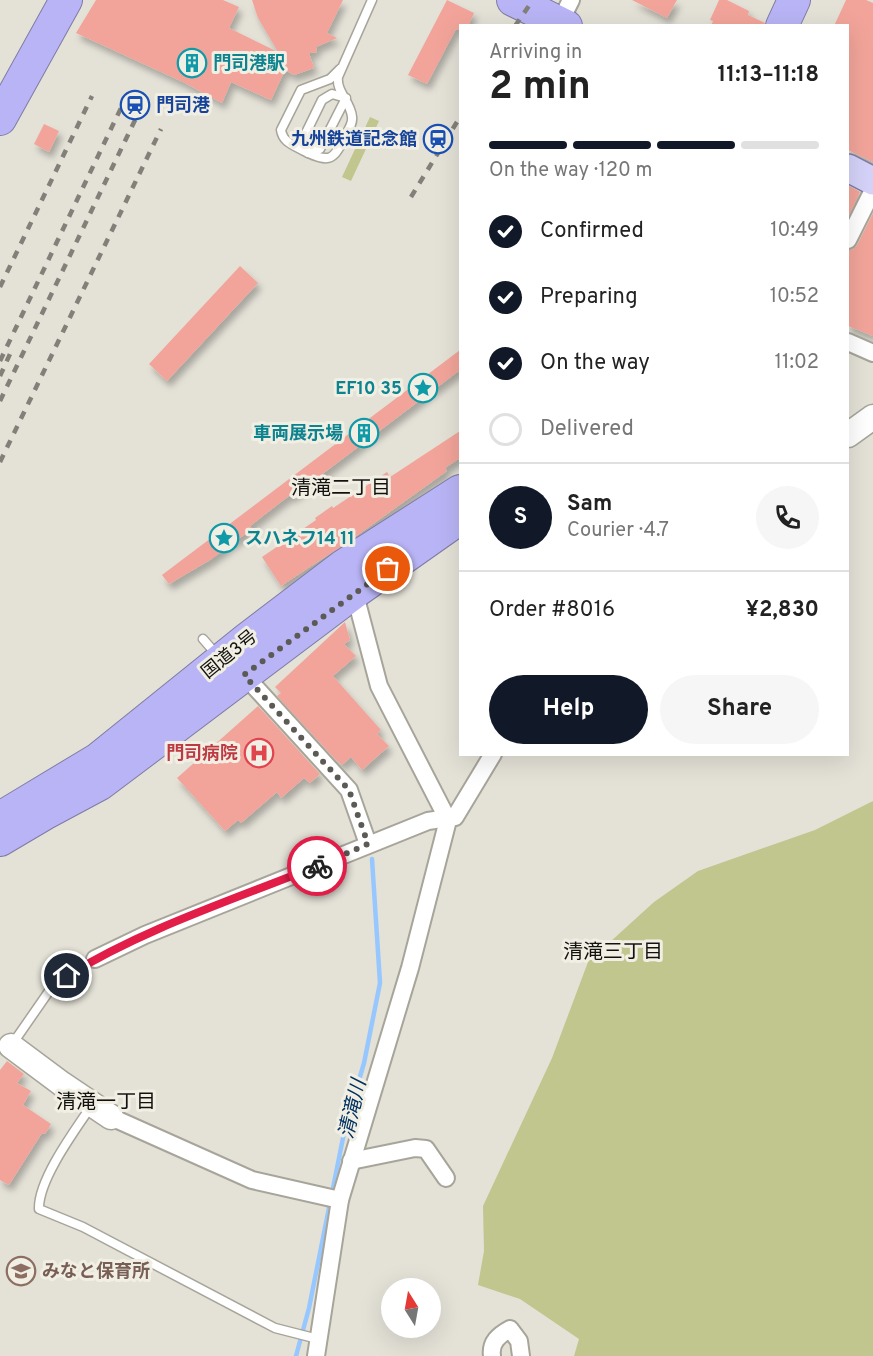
<!DOCTYPE html>
<meta charset="utf-8">
<style>
body{margin:0;font-family:Overpass,"Noto Sans JP",sans-serif;background:#f6f6f6;color:#222;height:100vh;display:flex;flex-direction:column;font-size:22px;white-space:nowrap}
*{box-sizing:border-box;margin:0}
p{font-size:20px;color:#767676}
.icon{flex:none;width:33px;height:33px;fill:none;stroke:currentColor;stroke-width:2;stroke-linecap:round;stroke-linejoin:round}
.map{position:relative;flex:1;overflow:hidden}
.details{position:absolute;left:459px;top:24px;width:390px;height:732px;display:flex;flex-direction:column;background:#fff;border-radius:0px;box-shadow:0 6px 24px #0002}
.details>*{flex:none}
.needle{width:39px;rotate:349deg}
.tools{position:absolute;left:381px;top:1278px;display:grid;gap:12px}
.tools a{display:grid;place-items:center;width:60px;height:60px;border-radius:50%;background:#fff;box-shadow:0 6px 24px #0002;font-size:30px}
.pin{position:absolute;display:grid;place-items:center;width:51px;height:51px;color:#fff;margin:-26px;border:3px solid #fff;border-radius:50%;box-shadow:0 2px 6px #0007}
.courier{position:absolute;display:grid;place-items:center;width:60px;height:60px;margin:-30px;border:4px solid #e11d48;border-radius:50%;background:#fff;color:#222;box-shadow:0 2px 8px #0007}
.summary em{font-style:normal;font-weight:700}
.summary div{display:flex;flex-direction:column-reverse}
.summary{display:flex;align-items:center;justify-content:space-between;height:102px;padding:0 30px}
h1{font-size:39px;font-weight:700;line-height:45px}
.bar{display:grid;grid-template-columns:repeat(4,1fr);gap:9px 6px;align-content:center;height:72px;padding:0 30px}
.bar i{height:8px;border-radius:4px;background:#e0e0e0}
.bar .current{background:#111827}
.bar p{grid-column:span 4}
.line{display:flex;align-items:center;gap:15px;padding:0 30px;border-top:2px solid #e0e0e0}
.line div{flex:1}
.round{display:grid;place-items:center;flex:none;width:63px;height:63px;border-radius:32px;background:#f6f6f6}
ol{padding:0 30px;list-style:none}
li{display:flex;align-items:center;gap:18px;height:66px}
li p{margin-inline-start:auto}
li .icon{padding:6px;border-radius:50%;background:#111827;color:#fff;stroke-width:4}
li:last-child{color:#767676}
li i{width:33px;height:33px;border:3px solid #e0e0e0;border-radius:50%}
.cta{display:flex;gap:12px;margin-top:auto;padding:12px 30px}
.cta a{flex:1;height:69px;border-radius:36px;background:#111827;color:#fff;font-size:24px;font-weight:700;line-height:69px;text-align:center}
.cta a+a{background:#f6f6f6;color:#222}
.map>svg:first-child{display:block}
</style>
<div class="map">
<svg width="873" height="1356" viewBox="0 0 873 1356">
<defs>
<filter id="shadow"><feDropShadow dx="3.5" dy="6" stdDeviation="3" flood-color="#0004"/></filter>
</defs>
<rect width="100%" height="100%" fill="#e4e2d7"/>
<!-- green -->
<g fill="#c0c68d">
<path d="M370,117L379,121L351,181L342,177Z"/>
<path d="M873,801V1356H574L579,1339L520,1299L478,1285L484,1251L483,1206L552,1058L588,962L654,902L698,871L815,830Z"/>
</g>
<g fill="none" stroke-linecap="round" stroke-linejoin="round">
<!-- stream -->
<path stroke="#97c7ff" stroke-width="4.5" d="M296,1356L309,1308L345,1128L364,1063L380,983L372,859"/>
</g>
<!-- building -->
<g fill="#f2a49a" filter="url(#shadow)">
<path d="M96,0H223L239,7L229,28L278,52L258,18L252,0H343L327,33L337,38L316,47L317,52L309,53L314,68L294,75L285,70L271,100L231,82L222,103L183,82L76,33Z"/>
<path d="M447,0L474,13L468,26H460V30L456,29L427,84L408,75Z"/>
<path d="M632,0H677L667,18Z"/>
<path d="M719,0H727L749,11L748,15L765,23L764,26H711L713,21L710,20Z"/>
<path d="M846,0H866L873,3V162L848,150V26H834Z"/>
<path d="M44,124L59,131L49,152L34,144Z"/>
<path d="M848,185L860,192L848,218Z"/>
<path d="M873,213V336L848,326V250L853,249L857,245Z"/>
<path d="M240,266L258,283L167,381L149,364Z"/>
<path d="M460,350V370L292,497L290,495L250,526L252,529L210,560L169,584L162,575Z"/>
<path d="M460,431V458L445,468L447,471L352,539L281,586L262,557L316,520L315,518L332,506L333,508L387,472L390,477Z"/>
<path d="M345,622L350,640L344,644L356,656L333,676L381,730L377,734L389,746L362,770L351,757L342,765L335,759L277,696L281,693L275,687Z"/>
<path d="M258,706L320,774L310,783L304,778L281,798L277,792L241,823L238,820L225,831L177,778Z"/>
<path d="M7,1061L24,1074L17,1083L31,1091L23,1105L51,1124L45,1134L42,1133L9,1185L0,1180V1070Z"/>
</g>
<g fill="none" stroke-linecap="round" stroke-linejoin="round">
<!-- lane casing -->
<g stroke="#a7a59a" stroke-width="11">
<g id="lane">
<path d="M340,69L330,79L301,90L281,130C283,143 294,145 304,151C331,164 334,160 346,134C349,129 353,123 352,117C351,102 336,92 338,77L372,0"/>
<path d="M332,94L346,98L320,149L308,153L302,144L303,139L322,100Z"/>
<path d="M203,639L217,655"/>
<path d="M11,1046L54,984L95,959"/>
<path d="M92,1105C75,1130 38,1180 39,1209L83,1227L275,1328L318,1339"/>
</g>
</g>
<!-- street casing -->
<g stroke="#a7a59a" stroke-width="20">
<g id="street">
<path d="M560,22L571,0"/>
<path d="M848,240L873,190"/>
<path d="M848,342L873,353"/>
<path d="M244,675L349,790L368,844"/>
<path d="M95,959L145,935L428,821L455,817L493,754"/>
<path d="M111,1117L252,1180L340,1200"/>
<path d="M351,1161L415,1148L426,1149L446,1178"/>
<path d="M316,1356L340,1200L410,968L448,820L379,686L353,587"/>
<path d="M492,1356C490,1342 499,1335 510,1329L519,1341L521,1356"/>
</g>
</g>
<!-- secondary casing -->
<g stroke="#a7a59a" stroke-width="27">
<g id="secondary">
<path d="M848,435L873,417"/>
<path d="M11,1046L62,1084L111,1117"/>
</g>
</g>
<!-- primary casing -->
<g stroke="#7f7ba4" stroke-width="30">
<path id="primary" d="M848,168L873,181"/>
</g>
<!-- highway casing -->
<g stroke="#7f7ba4" stroke-width="34">
<g id="highway">
<path d="M513,0L566,26"/>
<path d="M782,26L794,0"/>
<path d="M0,119L66,0"/>
<path d="M0,818L98,759L247,639L343,566L460,491"/>
<path d="M0,840L44,814L100,784L355,592L460,518"/>
</g>
</g>
<!-- lane -->
<use href="#lane" stroke="#fff" stroke-width="8"/>
<!-- street -->
<use href="#street" stroke="#fff" stroke-width="16"/>
<!-- secondary -->
<use href="#secondary" stroke="#fff" stroke-width="24"/>
<!-- primary -->
<use href="#primary" stroke="#d5d2f9" stroke-width="27"/>
<!-- highway -->
<use href="#highway" stroke="#b9b4f5" stroke-width="32"/>
<!-- rail -->
<g stroke="#828079" stroke-width="4.5" stroke-dasharray="8 8" stroke-linecap="butt">
<path d="M515,26L533,0"/>
<path d="M411,197L460,117"/>
<path d="M0,287L92,96"/>
<path d="M0,361L121,108"/>
<path d="M0,376L10,354"/>
<path d="M0,401L137,116"/>
<path d="M0,462L161,129"/>
</g>
</g>
<g fill="none" stroke-linecap="round" stroke-linejoin="round">
<!-- done -->
<path stroke="#5c5a54" stroke-width="6" stroke-dasharray="0 10.8" d="M317,866L368,844L349,790L244,675L388,569"/>
<!-- route -->
<path stroke="#e11d48" stroke-width="8" d="M67,976C145,928 233,900 317,866"/>
</g>
<!-- icons -->
<defs>
<g id="building-ring" transform="scale(1.5)"><circle r="9.5" fill="#f1efe4" stroke="#0f9aa8" stroke-width="1.5"/><path d="M-4-6H4V6H1V3H-1V6H-4ZM-2.5-4.3h1.7v1.8h-1.7ZM.8-4.3h1.7v1.8H.8ZM-2.5-1h1.7V.8h-1.7ZM.8-1h1.7V.8H.8Z" fill="#0f9aa8"/></g>
<g id="station-ring" transform="scale(1.5)"><circle r="9.5" fill="#f1efe4" stroke="#1a4fb4" stroke-width="1.5"/><path d="M-3-6H3Q5-6 5-4V2Q5 4 3 4L4.5 6H3L1.5 4h-3L-3 6H-4.5L-3 4Q-5 4-5 2V-4Q-5-6-3-6ZM-3.5-4v3h7v-3ZM-3.5 1v1.5H-2V1ZM2 1v1.5H3.5V1Z" fill="#1a4fb4"/></g>
<g id="sight-ring" transform="scale(1.5)"><circle r="9.5" fill="#f1efe4" stroke="#0f9aa8" stroke-width="1.5"/><path d="M0-6L1.8-2.2L6-1.7L2.9 1.2L3.7 5.4L0 3.3L-3.7 5.4L-2.9 1.2L-6-1.7L-1.8-2.2Z" fill="#0f9aa8"/></g>
<g id="hospital-ring" transform="scale(1.5)"><circle r="9.5" fill="#f1efe4" stroke="#e0444e" stroke-width="1.5"/><path d="M-5-5h3v3.5h4V-5h3V5h-3V1.5h-4V5h-3Z" fill="#e0444e"/></g>
<g id="school-ring" transform="scale(1.5)"><circle r="9.5" fill="#f1efe4" stroke="#8d6e63" stroke-width="1.5"/><path d="M0-5L7-2L0 1L-7-2ZM-4 1L0 2.5L4 1V4Q0 6-4 4Z" fill="#8d6e63"/></g>
</defs>
<g fill-rule="evenodd">
<use href="#building-ring" x="192" y="63"/>
<use href="#station-ring" x="135" y="105"/>
<use href="#station-ring" x="438" y="139"/>
<use href="#sight-ring" x="423" y="388"/>
<use href="#building-ring" x="364" y="433"/>
<use href="#sight-ring" x="224" y="538"/>
<use href="#hospital-ring" x="259" y="753"/>
<use href="#school-ring" x="21" y="1271"/>
</g>
<g text-anchor="middle" stroke-width="6" stroke-linejoin="round" paint-order="stroke">
<!-- culture labels -->
<g font-size="18" font-weight="bold" fill="#0d838f" stroke="#f1efe4" text-anchor="start">
<text x="213" y="69">門司港駅</text>
<text x="402" y="394" text-anchor="end">EF10 35</text>
<text x="343" y="439" text-anchor="end">車両展示場</text>
<text x="245" y="544">スハネフ14 11</text>
</g>
<!-- transit labels -->
<g font-size="18" font-weight="bold" fill="#164399" stroke="#f1efe4" text-anchor="start">
<text x="156" y="111">門司港</text>
<text x="417" y="145" text-anchor="end">九州鉄道記念館</text>
</g>
<!-- street labels -->
<g font-size="18" fill="#12110e" stroke="#f1efe4">
<text transform="translate(229 654) rotate(-39)" y="6">国道3号</text>
</g>
<!-- health labels -->
<g font-size="18" font-weight="bold" fill="#be3a42" stroke="#f1efe4" text-anchor="end">
<text x="238" y="759">門司病院</text>
</g>
<!-- education labels -->
<g font-size="18" font-weight="bold" fill="#785e54" stroke="#f1efe4" text-anchor="start">
<text x="42" y="1277">みなと保育所</text>
</g>
<!-- neighbourhood labels -->
<g font-size="20" fill="#12110e" stroke="#f1efe4">
<text x="341" y="494">清滝二丁目</text>
<text x="613" y="958">清滝三丁目</text>
<text x="106" y="1108">清滝一丁目</text>
</g>
<!-- water labels -->
<g font-size="20" font-style="italic" fill="#003161" stroke="#f1efe4">
<text transform="translate(352 1109) rotate(-77)" y="7">清滝川</text>
</g>
</g>
</svg>
<div class="tools">
<a><svg class="needle" viewBox="-14 -14 28 28"><path d="M0-13l5 13h-10z" fill="#e53935"/><path d="M0 13l5-13h-10z" fill="#767676"/></svg></a>
</div>
<div class="pin" style="left:388px;top:569px;background:#ea580c"><svg class="icon" aria-label="bag" viewBox="0 0 24 24"><path d="M5 8h14l-1 12H6zM9 8a3 3 0 0 1 6 0"/></svg></div>
<div class="pin" style="left:67px;top:976px;background:#1f2937"><svg class="icon" aria-label="home" viewBox="0 0 24 24"><path d="M3 11l9-7 9 7M6 9v11h12V9"/></svg></div>
<div class="courier" style="left:317px;top:866px"><svg class="icon" aria-label="bike" viewBox="0 0 24 24"><circle cx="6" cy="16" r="4"/><circle cx="18" cy="16" r="4"/><path d="M6 16l4-8h5l3 8M10 8l3 8H6M13 5h3"/></svg></div>
<section class="details">
<div class="summary"><div><h1>2 min</h1><p>Arriving in</p></div><em>11:13–11:18</em></div>
<div class="bar"><i class="current"></i><i class="current"></i><i class="current"></i><i></i><p>On the way · 120 m</p></div>
<ol>
<li><svg class="icon" aria-label="check" viewBox="0 0 24 24"><path d="M5 12l5 5 9-10"/></svg>Confirmed<p>10:49</p></li>
<li><svg class="icon" aria-label="check" viewBox="0 0 24 24"><path d="M5 12l5 5 9-10"/></svg>Preparing<p>10:52</p></li>
<li><svg class="icon" aria-label="check" viewBox="0 0 24 24"><path d="M5 12l5 5 9-10"/></svg>On the way<p>11:02</p></li>
<li><i></i>Delivered</li>
</ol>
<div class="line" style="height:108px"><b class="round" style="background:#111827;color:#fff">S</b><div><b>Sam</b><p>Courier · 4.7</p></div><a class="round"><svg class="icon" aria-label="phone" viewBox="0 0 24 24"><path d="M5 4h4l2 5-3 2q2 4 5 5l2-3 5 2v4C11 20 4 13 5 4z"/></svg></a></div>
<div class="line" style="height:78px"><div>Order #8016</div><b>¥2,830</b></div>
<div class="cta"><a>Help</a><a>Share</a></div>
</section>
</div>
